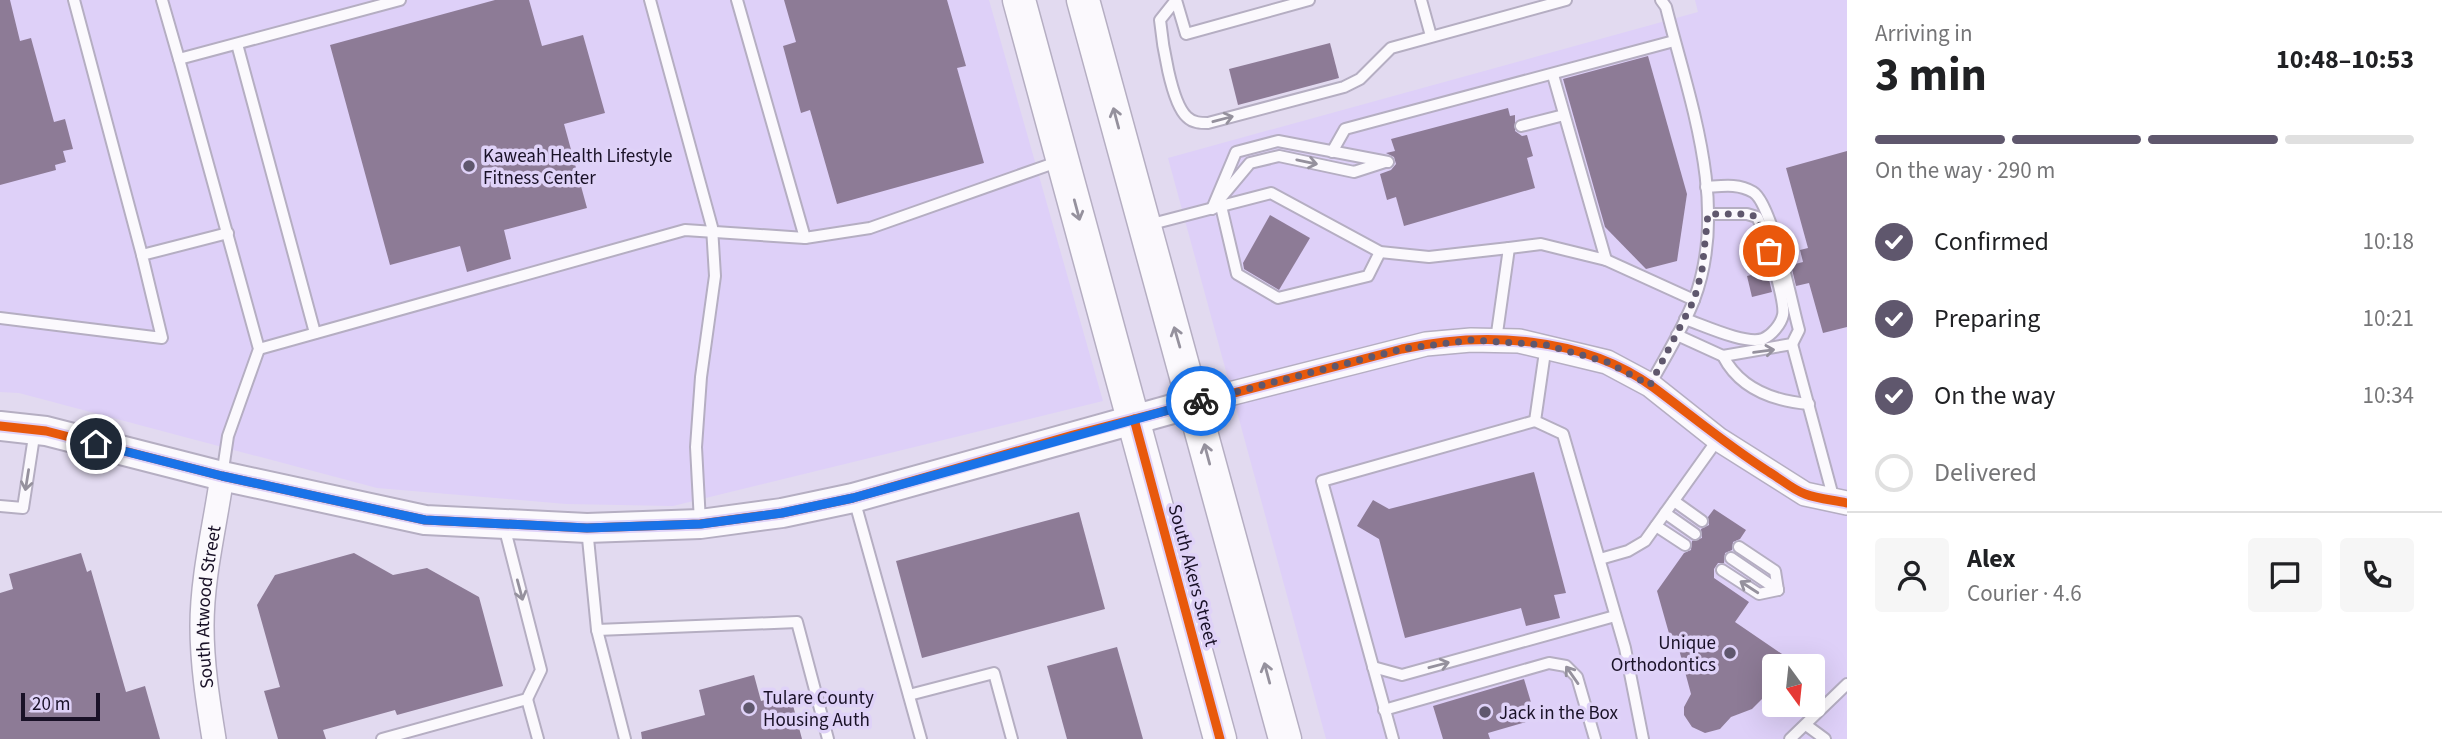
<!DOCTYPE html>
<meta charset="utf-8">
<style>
body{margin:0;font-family:"Source Sans 3",sans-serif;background:#f6f6f6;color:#202124;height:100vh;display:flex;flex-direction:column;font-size:26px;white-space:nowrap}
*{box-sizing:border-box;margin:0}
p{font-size:23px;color:#757577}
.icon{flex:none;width:38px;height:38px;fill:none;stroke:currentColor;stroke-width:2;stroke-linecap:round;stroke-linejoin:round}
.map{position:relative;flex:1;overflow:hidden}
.details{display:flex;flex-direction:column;background:#fff;width:595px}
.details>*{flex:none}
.needle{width:46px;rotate:165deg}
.fabs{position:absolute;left:1762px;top:654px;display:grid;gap:14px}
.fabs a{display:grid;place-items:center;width:63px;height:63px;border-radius:7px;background:#fff;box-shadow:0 7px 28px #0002;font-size:35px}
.scale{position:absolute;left:21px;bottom:18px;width:79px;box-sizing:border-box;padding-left:7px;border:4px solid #191127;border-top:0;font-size:19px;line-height:24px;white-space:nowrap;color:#191127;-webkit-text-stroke:5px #dfd2f8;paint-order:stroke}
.pin{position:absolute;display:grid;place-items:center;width:60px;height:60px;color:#fff;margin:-30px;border:4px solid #fff;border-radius:50%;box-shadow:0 2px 7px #0007}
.courier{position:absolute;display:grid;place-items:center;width:70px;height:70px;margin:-35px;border:5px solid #1a73e8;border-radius:50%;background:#fff;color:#222;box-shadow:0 2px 9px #0007}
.summary em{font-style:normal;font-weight:700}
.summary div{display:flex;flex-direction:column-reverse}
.summary{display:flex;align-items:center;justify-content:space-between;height:119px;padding:0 28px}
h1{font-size:46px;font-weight:700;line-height:52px}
.bar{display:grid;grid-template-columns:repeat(4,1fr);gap:10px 7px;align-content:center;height:84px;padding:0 28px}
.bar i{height:9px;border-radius:5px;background:#e0e0e0}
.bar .current{background:#5f576d}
.bar p{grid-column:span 4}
.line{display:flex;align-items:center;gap:18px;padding:0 28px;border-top:2px solid #e0e0e0}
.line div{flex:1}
.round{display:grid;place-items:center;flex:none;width:74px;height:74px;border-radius:7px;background:#f6f6f6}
ol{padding:0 28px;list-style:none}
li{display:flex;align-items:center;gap:21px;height:77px}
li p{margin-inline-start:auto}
li .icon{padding:7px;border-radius:50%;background:#5f576d;color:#fff;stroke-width:4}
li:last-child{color:#757577}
li i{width:38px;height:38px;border:4px solid #e0e0e0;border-radius:50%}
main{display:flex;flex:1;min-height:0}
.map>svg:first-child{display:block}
</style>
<main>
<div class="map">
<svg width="1847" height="739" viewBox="0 0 1847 739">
<rect width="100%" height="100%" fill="#e2daf0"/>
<!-- built -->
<g fill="#ded0f8" fill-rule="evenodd">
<path d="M0,0H989L1103,401L673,506L566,504L377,488L19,393L0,392Z"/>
<path d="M1695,0H1847V739H1326L1168,158L1698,12ZM1774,667H1813V705H1774Z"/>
</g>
<!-- building -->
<g fill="#8d7b96">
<path d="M0,0H10L20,41L31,38L54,122L65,119L73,149L63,151L66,162L55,165L56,170L0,185Z"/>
<path d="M495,0H529L542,46L583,35L605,113L564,124L587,208L504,230L511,259L467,272L460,246L390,265L330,45Z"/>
<path d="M784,0H947L966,66L957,68L984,163L837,204L810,110L801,113L783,46L796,42Z"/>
<path d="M1330,43L1339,78L1238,105L1229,69Z"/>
<path d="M1648,56L1687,194L1677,261L1646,269L1605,227L1563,79Z"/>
<path d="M1508,108L1510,116L1515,115V131L1522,136L1527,135L1533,156L1527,158L1535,188L1404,226L1396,197L1387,200L1380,174L1391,170L1396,164L1394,157L1386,153L1395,151L1391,139Z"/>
<path d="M1847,151V327L1823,333L1809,283L1796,286L1791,265L1803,262L1800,250L1808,248L1786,168Z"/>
<path d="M1270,215L1310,238L1279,290L1244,269L1243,263Z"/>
<path d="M1767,271L1772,292L1752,297L1747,276Z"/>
<path d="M1534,472L1566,593L1554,595L1560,618L1526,626L1521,608L1405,638L1379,539L1357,526L1373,500L1389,509Z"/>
<path d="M1714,509L1746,530L1740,539L1733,542L1732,550L1725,553L1724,563H1718L1714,569V578L1749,602L1735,622L1801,667H1774V687L1752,709L1731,717L1720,729L1705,733L1692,727L1684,715V707L1691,694L1677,642L1672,644L1657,591L1684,553L1691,550L1692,541L1702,538L1701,529L1709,525L1708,517Z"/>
<path d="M1079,512L1105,609L922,658L896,561Z"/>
<path d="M81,553L87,572L91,570L126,692L145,686L160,739H0V593L13,589L9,574Z"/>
<path d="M354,553L393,575L427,568L479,597L503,686L397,715L395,710L323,730L326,739H278L264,691L280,687L257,605L275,575Z"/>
<path d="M1117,647L1143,739H1067L1047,666Z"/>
<path d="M754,675L761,701L790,694L802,739H642L641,732L705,715L699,690Z"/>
<path d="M1524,679L1536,719L1488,733L1490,739H1443L1433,706Z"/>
</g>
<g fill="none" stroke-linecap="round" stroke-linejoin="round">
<!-- service casing -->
<g stroke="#b5aec2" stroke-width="14">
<g id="service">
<path d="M74,0L142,255"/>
<path d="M162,0L179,59"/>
<path d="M650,0L712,227L715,276L701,377L696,447L700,522"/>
<path d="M737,0L805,238"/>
<path d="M1176,0L1160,20C1162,41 1171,103 1187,117C1193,123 1201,123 1208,123L1344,87L1360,79L1391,48L1566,0"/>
<path d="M1176,0L1186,34L1309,0"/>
<path d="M1421,0L1431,36"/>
<path d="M237,44L315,333"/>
<path d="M1521,126L1564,115"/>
<path d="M1332,152L1345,129L1674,41"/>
<path d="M1219,200L1250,163L1279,156L1354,172L1385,162"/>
<path d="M1221,206L1237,274L1278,298L1368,276L1380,252"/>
<path d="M1212,209L1236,152L1278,141L1388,162"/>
<path d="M1148,225L1271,193L1380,252L1429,257L1509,248L1496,340"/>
<path d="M1509,248L1541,244L1606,260L1553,75"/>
<path d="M1606,260L1694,300"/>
<path d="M0,318L162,338L142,255L228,233"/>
<path d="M1685,319C1703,325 1745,345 1763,339C1772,335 1781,324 1783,315C1786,302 1764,230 1757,217L1747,214H1708"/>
<path d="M1677,335L1723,356L1792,344L1799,330C1792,305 1772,203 1753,192C1738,183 1722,186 1706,187"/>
<path d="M1792,344L1834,500"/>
<path d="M1546,345L1535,421L1563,434L1625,648L1643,739"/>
<path d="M259,349L685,230L805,238L870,228L1060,161"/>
<path d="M1723,356C1740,389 1773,401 1809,404"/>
<path d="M1650,385C1665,357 1683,329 1694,300C1730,205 1689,99 1666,7L1661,0"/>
<path d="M222,476L228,436L259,349L179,59L400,0"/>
<path d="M854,499L921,739"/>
<path d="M1674,501L1702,521"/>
<path d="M0,506L23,508L35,430"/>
<path d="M1665,513L1695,534"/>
<path d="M1656,526L1685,545"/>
<path d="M587,528L597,630L797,622L828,739"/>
<path d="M1739,547L1775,571L1778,590"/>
<path d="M1731,558L1778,590"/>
<path d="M1600,559L1628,551L1645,541L1718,439"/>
<path d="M1722,570L1759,594L1778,590"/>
<path d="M597,630L625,739"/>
<path d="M1373,667L1402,675L1615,616"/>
<path d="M909,695L994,673L1012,739"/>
<path d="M527,699L538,739"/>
<path d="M1384,710L1549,663L1566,666L1577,677L1595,739"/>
<path d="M1806,725L1825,739"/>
<path d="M382,739L527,699L541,670L504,526"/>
<path d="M1393,739L1322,481L1535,421"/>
<path d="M1790,739L1847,684"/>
</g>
</g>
<!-- minor casing -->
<g stroke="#b5aec2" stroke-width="26">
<g id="minor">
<path d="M1194,403L1426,344L1471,340L1519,341L1607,362L1650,385L1718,439L1805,494L1847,503"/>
<path id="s1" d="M214,739C208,702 202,664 202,626C202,576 215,526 222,476"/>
</g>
</g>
<!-- tertiary casing -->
<g stroke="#b5aec2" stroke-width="32">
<path id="tertiary" d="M0,426L46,431L222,476L425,520L587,528L700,524L782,513L853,498L1194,403"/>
</g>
<!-- secondary casing -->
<g stroke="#b5aec2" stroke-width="35">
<g id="secondary">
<path d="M1019,0L1220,739"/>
<path d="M1083,0L1285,739"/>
</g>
</g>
<!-- service -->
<use href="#service" stroke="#fbf9fd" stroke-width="10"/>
<!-- minor -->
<use href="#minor" stroke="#fbf9fd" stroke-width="23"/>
<!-- tertiary -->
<use href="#tertiary" stroke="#fbf9fd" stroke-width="28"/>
<!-- secondary -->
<use href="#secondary" stroke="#fbf9fd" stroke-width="32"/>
<!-- cycleway casing -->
<g stroke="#dfd2f8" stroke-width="13">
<g id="cycleway">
<path d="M1134,419L1220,739"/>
<path d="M0,426L46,431L222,476L425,520L587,528L700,524L782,513L853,498L1073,435L1402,349C1483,331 1583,336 1653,387C1692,416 1728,446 1769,472C1781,479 1793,490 1805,494C1818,499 1834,500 1847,503"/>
</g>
</g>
<!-- cycleway -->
<use href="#cycleway" stroke="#e8590c" stroke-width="9"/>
</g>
<!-- one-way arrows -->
<defs><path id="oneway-shaft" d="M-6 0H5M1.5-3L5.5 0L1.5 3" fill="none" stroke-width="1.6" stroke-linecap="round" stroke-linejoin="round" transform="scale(1.75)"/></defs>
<g stroke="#95919d">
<use href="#oneway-shaft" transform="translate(1116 118) rotate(-105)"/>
<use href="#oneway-shaft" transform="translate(1223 119) rotate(-15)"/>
<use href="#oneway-shaft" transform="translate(1307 162) rotate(12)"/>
<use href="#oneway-shaft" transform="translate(1077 210) rotate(75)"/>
<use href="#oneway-shaft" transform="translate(1177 337) rotate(-106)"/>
<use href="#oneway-shaft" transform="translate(1764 351) rotate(-8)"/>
<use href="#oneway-shaft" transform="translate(1207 454) rotate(-105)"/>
<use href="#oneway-shaft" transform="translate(27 480) rotate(99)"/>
<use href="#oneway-shaft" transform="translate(1749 587) rotate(-147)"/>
<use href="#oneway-shaft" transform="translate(520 590) rotate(75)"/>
<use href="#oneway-shaft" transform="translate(1439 665) rotate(-15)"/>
<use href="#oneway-shaft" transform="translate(1267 673) rotate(-105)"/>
<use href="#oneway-shaft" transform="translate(1572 675) rotate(-125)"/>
</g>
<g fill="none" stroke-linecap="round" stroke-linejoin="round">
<!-- done -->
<path stroke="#5f576d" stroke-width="7" stroke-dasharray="0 12.6" d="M1201,401L1402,349L1471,340L1546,345L1607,362L1650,385L1694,300L1702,270L1708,214H1747L1757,217L1769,251"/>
<!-- route -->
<path stroke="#1a73e8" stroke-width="9" d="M96,444L222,476L425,520L587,528L701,524L782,513L853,498L1201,401"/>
</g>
<!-- markers -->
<g fill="#5f576d" stroke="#dfd2f8" stroke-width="2.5">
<circle cx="469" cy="166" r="7"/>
<circle cx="1730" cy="653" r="7"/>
<circle cx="749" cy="708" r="7"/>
<circle cx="1485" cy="712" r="7"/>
</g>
<g text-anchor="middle" stroke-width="7" stroke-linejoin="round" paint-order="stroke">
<!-- poi labels -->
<g font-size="19" fill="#191127" stroke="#dfd2f8" text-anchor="start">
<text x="483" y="162">Kaweah Health Lifestyle<tspan x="483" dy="22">Fitness Center</tspan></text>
<text x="1716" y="649" text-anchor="end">Unique<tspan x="1716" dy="22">Orthodontics</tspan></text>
<text x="763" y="704">Tulare County<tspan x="763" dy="22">Housing Auth</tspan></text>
<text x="1499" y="719">Jack in the Box</text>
</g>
<!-- street labels -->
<g font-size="19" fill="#191127" stroke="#dfd2f8">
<text transform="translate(1194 575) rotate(75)" y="7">South Akers Street</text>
<text dy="7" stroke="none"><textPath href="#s1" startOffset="133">South Atwood Street</textPath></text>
</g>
</g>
</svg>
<div class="fabs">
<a><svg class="needle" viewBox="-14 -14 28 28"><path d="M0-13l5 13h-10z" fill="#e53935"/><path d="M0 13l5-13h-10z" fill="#757577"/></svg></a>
</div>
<div class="scale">20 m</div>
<div class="pin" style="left:1769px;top:251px;background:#ea580c"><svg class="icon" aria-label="bag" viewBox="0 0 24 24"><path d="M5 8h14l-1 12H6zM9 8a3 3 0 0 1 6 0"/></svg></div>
<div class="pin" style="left:96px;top:444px;background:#1f2937"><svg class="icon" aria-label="home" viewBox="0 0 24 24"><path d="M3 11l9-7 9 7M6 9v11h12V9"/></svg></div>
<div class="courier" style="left:1201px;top:401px"><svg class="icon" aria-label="bike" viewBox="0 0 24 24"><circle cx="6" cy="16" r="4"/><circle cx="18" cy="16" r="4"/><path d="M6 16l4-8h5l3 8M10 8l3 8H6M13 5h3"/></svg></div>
</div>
<section class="details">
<div class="summary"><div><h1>3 min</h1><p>Arriving in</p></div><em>10:48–10:53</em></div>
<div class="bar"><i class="current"></i><i class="current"></i><i class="current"></i><i></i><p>On the way · 290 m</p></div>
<ol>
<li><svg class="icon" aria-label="check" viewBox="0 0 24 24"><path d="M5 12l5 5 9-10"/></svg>Confirmed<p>10:18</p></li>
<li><svg class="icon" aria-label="check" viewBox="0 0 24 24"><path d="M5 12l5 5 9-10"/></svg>Preparing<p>10:21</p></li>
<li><svg class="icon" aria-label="check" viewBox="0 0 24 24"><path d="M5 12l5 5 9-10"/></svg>On the way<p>10:34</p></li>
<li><i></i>Delivered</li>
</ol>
<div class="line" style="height:126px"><a class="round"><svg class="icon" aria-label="person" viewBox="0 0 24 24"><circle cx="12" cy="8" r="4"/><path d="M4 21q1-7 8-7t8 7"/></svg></a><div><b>Alex</b><p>Courier · 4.6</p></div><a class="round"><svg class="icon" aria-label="chat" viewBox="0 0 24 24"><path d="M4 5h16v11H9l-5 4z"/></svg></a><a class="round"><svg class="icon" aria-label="phone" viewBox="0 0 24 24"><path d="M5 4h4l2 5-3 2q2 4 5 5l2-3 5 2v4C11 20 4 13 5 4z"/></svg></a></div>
</section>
</main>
